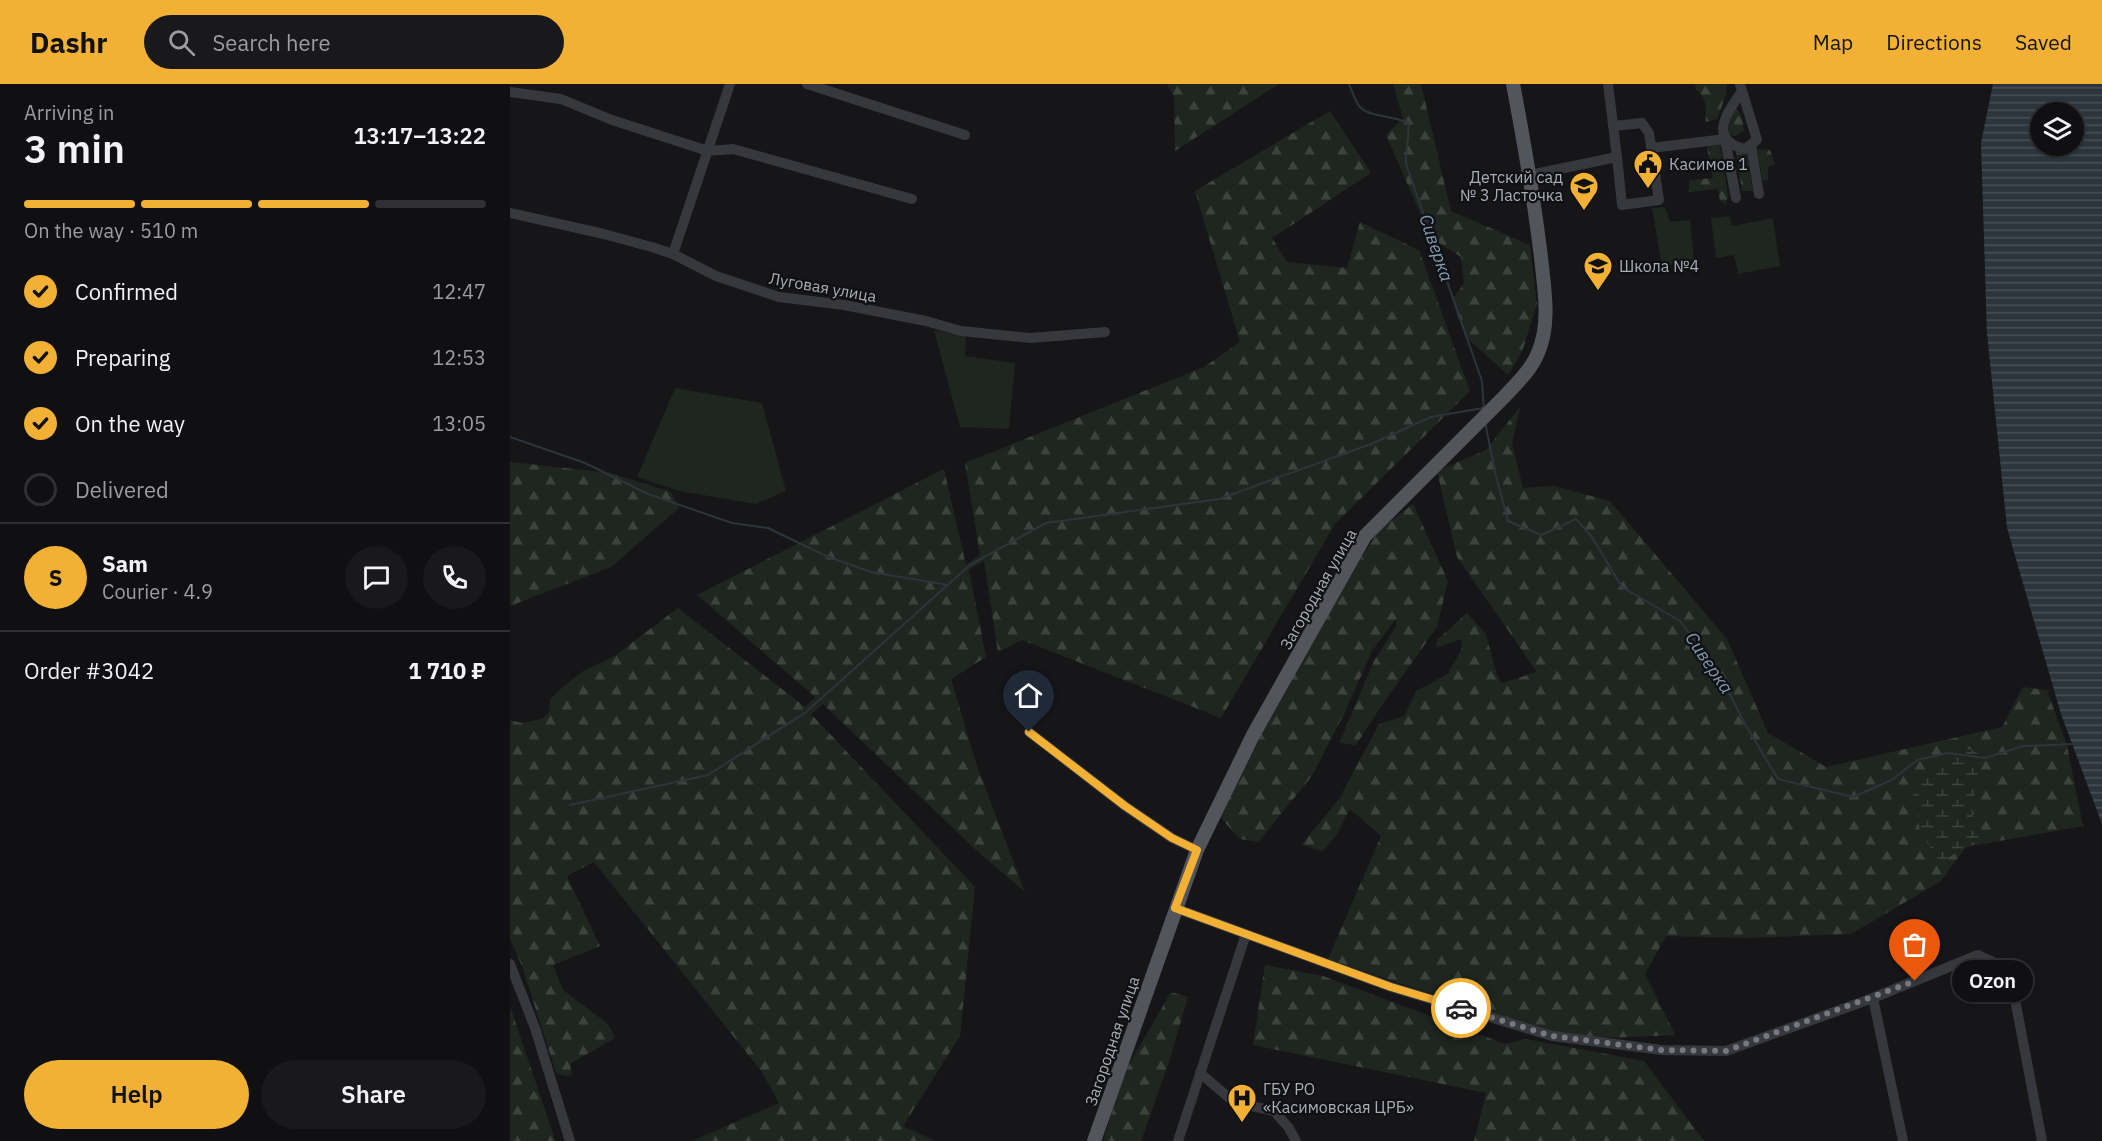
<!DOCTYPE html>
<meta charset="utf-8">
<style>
body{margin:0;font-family:"IBM Plex Sans",sans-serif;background:#19191b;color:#f1f3f6;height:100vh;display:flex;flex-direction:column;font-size:22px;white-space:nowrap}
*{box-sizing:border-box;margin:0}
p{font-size:20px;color:#9c9d9f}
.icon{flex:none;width:33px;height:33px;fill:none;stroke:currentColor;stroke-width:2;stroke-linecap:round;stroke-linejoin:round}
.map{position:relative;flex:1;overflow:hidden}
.details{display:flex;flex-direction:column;background:#101012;width:510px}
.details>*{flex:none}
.fabs{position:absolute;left:1520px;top:18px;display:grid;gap:12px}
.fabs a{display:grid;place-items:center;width:54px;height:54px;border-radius:50%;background:#101012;box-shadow:0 2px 4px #0004,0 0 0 2px #303032;font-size:30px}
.pin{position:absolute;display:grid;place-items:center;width:51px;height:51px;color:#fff;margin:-62px -26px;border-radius:50% 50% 50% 0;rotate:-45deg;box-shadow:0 0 6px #0007}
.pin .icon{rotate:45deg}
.courier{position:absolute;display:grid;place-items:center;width:60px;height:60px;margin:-30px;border:4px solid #f2b134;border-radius:50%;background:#fff;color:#222;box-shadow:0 2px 8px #0007}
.bubble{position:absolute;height:42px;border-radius:21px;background:#101012;box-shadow:0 2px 4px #0004,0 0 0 2px #303032;font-size:20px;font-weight:600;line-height:42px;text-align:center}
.summary em{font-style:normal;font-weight:600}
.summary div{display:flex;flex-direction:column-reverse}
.summary{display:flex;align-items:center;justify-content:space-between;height:102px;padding:0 24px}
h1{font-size:39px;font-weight:600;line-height:45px}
.bar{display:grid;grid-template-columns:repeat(4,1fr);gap:9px 6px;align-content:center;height:72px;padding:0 24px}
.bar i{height:8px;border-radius:4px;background:#303032}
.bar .on{background:#f2b134}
.bar p{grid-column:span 4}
.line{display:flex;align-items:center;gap:15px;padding:0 24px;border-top:2px solid #303032}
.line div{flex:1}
.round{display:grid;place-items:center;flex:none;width:63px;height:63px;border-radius:32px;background:#19191b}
ol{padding:0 24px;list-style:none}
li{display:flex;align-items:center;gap:18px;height:66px}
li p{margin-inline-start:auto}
li .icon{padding:6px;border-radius:50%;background:#f2b134;color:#111;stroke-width:4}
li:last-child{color:#9c9d9f}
li i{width:33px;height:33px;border:3px solid #303032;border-radius:50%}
.cta{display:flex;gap:12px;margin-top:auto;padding:12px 24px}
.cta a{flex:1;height:69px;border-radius:36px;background:#f2b134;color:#111;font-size:24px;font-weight:600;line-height:69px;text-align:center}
.cta a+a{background:#19191b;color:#f1f3f6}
header{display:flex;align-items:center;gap:36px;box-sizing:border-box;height:84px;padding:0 30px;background:#f2b134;color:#111}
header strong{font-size:28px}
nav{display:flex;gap:33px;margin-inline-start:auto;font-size:21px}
.search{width:420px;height:54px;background:#19191b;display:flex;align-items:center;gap:15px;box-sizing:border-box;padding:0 21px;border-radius:33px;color:#9c9d9f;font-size:22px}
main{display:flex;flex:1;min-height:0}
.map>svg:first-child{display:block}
</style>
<header>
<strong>Dashr</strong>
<div class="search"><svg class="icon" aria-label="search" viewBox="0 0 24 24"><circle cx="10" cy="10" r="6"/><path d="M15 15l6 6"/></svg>Search here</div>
<nav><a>Map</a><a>Directions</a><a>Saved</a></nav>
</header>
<main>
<section class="details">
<div class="summary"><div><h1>3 min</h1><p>Arriving in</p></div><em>13:17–13:22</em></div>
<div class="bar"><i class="on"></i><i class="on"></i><i class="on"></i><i></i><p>On the way · 510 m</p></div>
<ol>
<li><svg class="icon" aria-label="check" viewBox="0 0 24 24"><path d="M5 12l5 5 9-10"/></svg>Confirmed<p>12:47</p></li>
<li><svg class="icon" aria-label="check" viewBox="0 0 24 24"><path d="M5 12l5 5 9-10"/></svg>Preparing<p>12:53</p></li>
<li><svg class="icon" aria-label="check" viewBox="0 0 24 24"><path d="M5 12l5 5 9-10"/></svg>On the way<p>13:05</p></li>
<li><i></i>Delivered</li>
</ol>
<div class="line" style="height:108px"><b class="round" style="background:#f2b134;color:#111">S</b><div><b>Sam</b><p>Courier · 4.9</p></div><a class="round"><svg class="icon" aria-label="chat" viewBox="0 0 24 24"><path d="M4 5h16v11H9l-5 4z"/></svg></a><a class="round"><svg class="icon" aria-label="phone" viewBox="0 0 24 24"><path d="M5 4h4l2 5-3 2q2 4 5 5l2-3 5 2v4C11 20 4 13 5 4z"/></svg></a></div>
<div class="line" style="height:78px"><div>Order #3042</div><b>1 710 ₽</b></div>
<div class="cta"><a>Help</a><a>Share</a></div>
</section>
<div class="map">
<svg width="1592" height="1057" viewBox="0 0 1592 1057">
<defs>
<pattern id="forest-firs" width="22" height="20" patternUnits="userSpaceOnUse" patternTransform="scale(1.5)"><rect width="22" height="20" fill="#1e261f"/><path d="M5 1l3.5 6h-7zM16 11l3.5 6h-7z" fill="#3c433d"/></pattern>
<pattern id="wetland-marsh" width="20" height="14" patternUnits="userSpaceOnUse" patternTransform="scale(1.5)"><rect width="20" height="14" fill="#1e261f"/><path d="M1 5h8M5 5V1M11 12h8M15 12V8" fill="none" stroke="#3c433d"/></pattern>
<pattern id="water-rules" width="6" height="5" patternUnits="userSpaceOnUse" patternTransform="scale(1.5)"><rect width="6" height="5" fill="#2c353c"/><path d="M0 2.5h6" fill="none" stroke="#485056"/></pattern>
</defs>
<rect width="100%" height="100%" fill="#161618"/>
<!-- green -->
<g fill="#1e261f">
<path d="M1155,123L1160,138L1180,136L1184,177L1152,182L1142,124Z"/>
<path d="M1220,132L1222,142L1263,134L1270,182L1228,190L1224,171L1206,174L1201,134Z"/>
<path d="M424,246L456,252L455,272L505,279L499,345L450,343Z"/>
<path d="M165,304L252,319L276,407L246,420L169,407L127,393Z"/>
</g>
<!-- forest -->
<g fill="url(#forest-firs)">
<path d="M657,0H769L665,67L664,12Z"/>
<path d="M883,0H911L941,127L1020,161L1027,220L1012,268L998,291L955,252L942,216L954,199L951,173L921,154L876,51L893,34Z"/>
<path d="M1185,0H1217L1216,11L1207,35L1196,38C1195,25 1198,14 1186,6Z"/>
<path d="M1224,23C1233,29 1233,38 1234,47L1225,52L1218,50L1219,40Z"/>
<path d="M820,27L861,89L762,154L777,178L837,184L850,138L909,166L960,307L825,440L711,634L512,556L488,568L474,477L459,486L476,573L441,595L467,682L515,808L468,768L313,620L301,630L465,803L450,952L393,1042L425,1057H182L269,1019L252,988L84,778L57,792L90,862L43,881L53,906L98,940L105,954L60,980L62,991L55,992L46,989L12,882L0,855V636L12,639L32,635L39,628L40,615L54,602L73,587L103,573L168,524L295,623L305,613L187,511L434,385L456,481L470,471L455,379L694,283L730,258L685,107Z"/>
<path d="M1210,61L1218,112L1216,120L1210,117L1208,105L1179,108V96L1203,94L1197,63Z"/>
<path d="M1247,65L1260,66L1265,80L1258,83V96L1253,97Z"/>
<path d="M1226,68L1237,71L1243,107H1232Z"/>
<path d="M1010,323L1002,360L1013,404L1044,402L1100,417L1217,555L1258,649L1316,683L1492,643L1513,603L1537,606L1557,662L1573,742L1456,763L1431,797L1341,850L1236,854L1156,852L1135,890L1165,951L1095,954L1035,948L818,875L871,752L840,725L826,752L812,768L792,760L829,715L869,640L894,632L906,607L938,590L952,564L951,555L926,564L927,556L957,529L976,550L987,592L992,599L1027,588L947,473L927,387L976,366Z"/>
<path d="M0,378L101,389L161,408L169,424L101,483L0,522Z"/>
<path d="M903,420L938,497L927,543L874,618L846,661L829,659L864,577L886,542V535L862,567L836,626L802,692L748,758L730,755L710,733L750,648L819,523L870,445Z"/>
<path d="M755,881L813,892L995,960L1016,955L1134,977L1194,1057H964L976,1009L743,961Z"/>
<path d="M661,908L678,913L660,975L631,1057H593L614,989Z"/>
<path d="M0,922L41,1044L45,1057H0Z"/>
</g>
<!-- wetland -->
<path fill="url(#wetland-marsh)" d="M1460,665L1475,674L1468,689L1462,730L1472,753L1430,779L1410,747L1403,709C1422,684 1430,675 1460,665Z"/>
<!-- water -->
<path fill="url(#water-rules)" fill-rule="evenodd" d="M1483,0H1592V740L1551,630L1497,444L1477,249L1471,59ZM1563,28V62H1530V28Z"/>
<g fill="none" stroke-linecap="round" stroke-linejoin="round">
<!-- stream -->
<g stroke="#2c353c" stroke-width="2">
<path d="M839,0C842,7 845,16 849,22C859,34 883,31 898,39C900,53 895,65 896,80L972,297L974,326"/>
<path d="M975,338L985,388L998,437L1031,451L1066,435L1082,453L1112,503L1170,537L1209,589L1235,640L1268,695L1343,713L1382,696L1407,676L1438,669L1475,674L1513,662L1565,660"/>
<path d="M0,353L75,379L138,410L222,439L258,444L316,472L361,488L438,501"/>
<path d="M60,721L198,691L296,628L460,481L536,439L709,415L861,360L921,333L973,324"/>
</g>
<!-- minor -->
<g stroke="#37383d" stroke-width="10">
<path d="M297,0L455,51"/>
<path d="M1230,0L1247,56L1235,65C1197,55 1217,29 1232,7"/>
<path d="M0,8L51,15L102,36L198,67L223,65L402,115"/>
<path d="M1103,42L1132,39L1139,49L1149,116L1112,121L1107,73"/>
<path d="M1241,61L1249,110"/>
<path d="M1141,64L1215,55L1226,114"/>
<path d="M1020,91L1107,73L1098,0"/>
<path d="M0,129L94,150L145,164L163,170L206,192L269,213L334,221L416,237L451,247L521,254L595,248"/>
<path d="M163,170L220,0"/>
<path d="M519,648L615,722L662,754L687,766"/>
<path d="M665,824L881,903L1042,952L1152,966L1216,967L1363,914L1468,871L1494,883L1503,905L1532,1057"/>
<path d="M0,880L25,944L60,1057"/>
<path d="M1363,914L1393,1057"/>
<path d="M690,989L724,1018L764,1027L779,1044L786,1057"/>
<path d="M668,1057L736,850"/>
</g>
<!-- major -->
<path stroke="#53555c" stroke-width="14" d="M584,1057L687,766L743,651L855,452L995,312C1007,299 1021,286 1028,269C1041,239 1034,204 1031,173C1024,115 1014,58 1003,0"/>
</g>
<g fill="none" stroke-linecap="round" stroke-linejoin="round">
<!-- done -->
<path stroke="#757880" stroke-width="6" stroke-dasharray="0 10.8" d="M951,924L1042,952L1152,966L1216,967L1405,897"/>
<!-- route -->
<path stroke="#f2b134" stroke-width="8" d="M519,648L615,722L662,754L687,766L665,824L881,903L951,924"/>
</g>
<!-- icons -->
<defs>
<g id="civic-pin" transform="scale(1.5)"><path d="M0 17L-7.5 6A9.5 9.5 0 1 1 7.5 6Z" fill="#f2b134" stroke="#111113"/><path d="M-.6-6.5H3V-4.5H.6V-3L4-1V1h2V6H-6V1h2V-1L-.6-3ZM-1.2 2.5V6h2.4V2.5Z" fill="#111"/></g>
<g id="school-pin" transform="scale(1.5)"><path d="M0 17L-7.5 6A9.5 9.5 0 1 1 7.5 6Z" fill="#f2b134" stroke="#111113"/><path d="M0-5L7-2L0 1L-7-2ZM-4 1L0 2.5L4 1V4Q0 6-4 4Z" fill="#111"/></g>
<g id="hospital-pin" transform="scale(1.5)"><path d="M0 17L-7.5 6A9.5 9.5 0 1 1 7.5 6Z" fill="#f2b134" stroke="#111113"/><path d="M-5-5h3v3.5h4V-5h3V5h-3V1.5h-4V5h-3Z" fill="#111"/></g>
</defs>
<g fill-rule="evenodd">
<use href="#civic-pin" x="1138" y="80"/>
<use href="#school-pin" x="1074" y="102"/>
<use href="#school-pin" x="1088" y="182"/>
<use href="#hospital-pin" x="732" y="1014"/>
</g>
<g text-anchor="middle" stroke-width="4.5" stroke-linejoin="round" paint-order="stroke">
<!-- poi labels -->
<g font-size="16" fill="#a8adb8" stroke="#111113" text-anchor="start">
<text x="1159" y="86">Касимов 1</text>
<text x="1053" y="99" text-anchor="end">Детский сад<tspan x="1053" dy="18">№ 3 Ласточка</tspan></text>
<text x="1109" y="188">Школа №4</text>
<text x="753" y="1011">ГБУ РО<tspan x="753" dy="18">«Касимовская ЦРБ»</tspan></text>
</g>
<!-- street labels -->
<g font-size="16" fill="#a8adb8" stroke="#111113">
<text transform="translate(313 203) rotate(10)" y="6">Луговая улица</text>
<text transform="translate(808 505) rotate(-60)" y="6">Загородная улица</text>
<text transform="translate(602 957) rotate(-71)" y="6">Загородная улица</text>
</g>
<!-- water labels -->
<g font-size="18" font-style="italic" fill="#7f9bb3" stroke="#111113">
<text transform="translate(926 164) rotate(71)" y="6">Сиверка</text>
<text transform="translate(1199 579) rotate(56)" y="6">Сиверка</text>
</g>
</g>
</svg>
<div class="fabs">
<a><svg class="icon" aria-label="layers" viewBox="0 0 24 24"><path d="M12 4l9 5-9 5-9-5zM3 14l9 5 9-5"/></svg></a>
</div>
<div class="pin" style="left:1405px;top:897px;background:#ea580c"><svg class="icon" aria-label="bag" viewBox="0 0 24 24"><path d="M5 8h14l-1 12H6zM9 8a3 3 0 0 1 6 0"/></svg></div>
<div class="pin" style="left:519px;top:648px;background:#1f2937"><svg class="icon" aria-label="home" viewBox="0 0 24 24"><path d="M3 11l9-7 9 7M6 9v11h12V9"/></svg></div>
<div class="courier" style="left:951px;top:924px"><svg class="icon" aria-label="car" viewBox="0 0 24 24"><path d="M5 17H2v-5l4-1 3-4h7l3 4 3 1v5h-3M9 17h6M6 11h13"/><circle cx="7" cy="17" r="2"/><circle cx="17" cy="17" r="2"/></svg></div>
<div class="bubble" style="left:1442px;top:876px;width:81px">Ozon</div>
</div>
</main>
